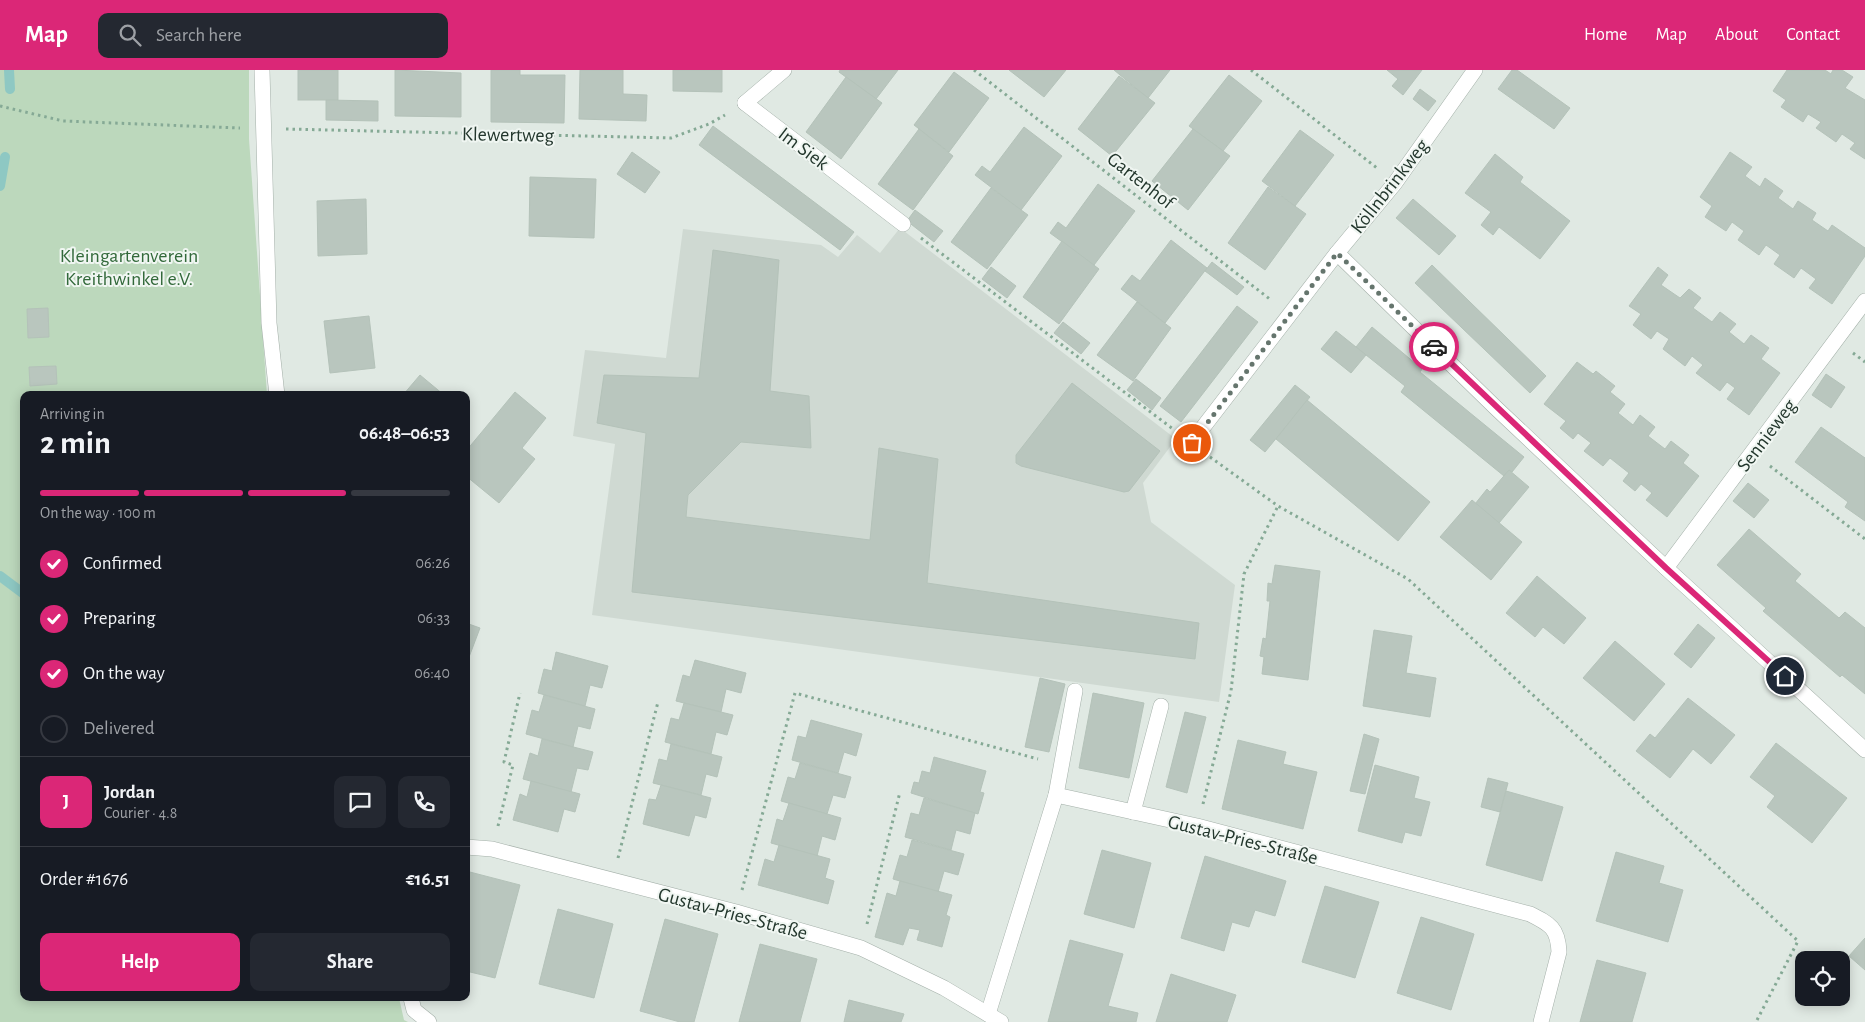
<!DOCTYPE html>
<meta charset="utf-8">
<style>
body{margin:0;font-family:"Alegreya Sans",sans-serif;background:#242831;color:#f1f3f6;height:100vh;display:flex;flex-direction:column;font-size:19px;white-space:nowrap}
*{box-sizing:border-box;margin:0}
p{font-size:16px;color:#9ea1a6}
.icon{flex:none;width:28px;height:28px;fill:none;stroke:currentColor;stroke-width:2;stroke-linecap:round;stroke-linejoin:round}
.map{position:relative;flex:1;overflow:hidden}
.side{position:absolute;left:20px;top:321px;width:450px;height:610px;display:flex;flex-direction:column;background:#171b24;border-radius:10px;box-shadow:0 2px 12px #0003}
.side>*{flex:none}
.fabs{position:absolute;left:1795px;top:881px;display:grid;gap:10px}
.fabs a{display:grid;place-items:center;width:55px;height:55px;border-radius:10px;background:#171b24;box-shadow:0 2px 12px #0003;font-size:25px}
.pin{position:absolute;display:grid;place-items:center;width:42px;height:42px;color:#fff;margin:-21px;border:2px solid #fff;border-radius:50%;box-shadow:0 1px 5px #0007}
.courier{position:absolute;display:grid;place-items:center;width:50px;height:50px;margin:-25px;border:4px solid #db2777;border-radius:50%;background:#fff;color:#222;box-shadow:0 1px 6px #0007}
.headline em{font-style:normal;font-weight:600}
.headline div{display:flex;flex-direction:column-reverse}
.headline{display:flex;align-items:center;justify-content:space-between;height:85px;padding:0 20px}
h1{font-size:32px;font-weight:600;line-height:38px}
.bar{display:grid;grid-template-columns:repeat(4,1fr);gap:8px 5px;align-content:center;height:60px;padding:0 20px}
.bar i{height:6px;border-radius:4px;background:#363941}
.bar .selected{background:#db2777}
.bar p{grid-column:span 4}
.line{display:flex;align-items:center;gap:12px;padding:0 20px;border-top:1px solid #363941}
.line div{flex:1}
.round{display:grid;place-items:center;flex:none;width:52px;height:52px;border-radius:10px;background:#242831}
ol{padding:0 20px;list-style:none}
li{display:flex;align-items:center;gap:15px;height:55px}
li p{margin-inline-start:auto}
li .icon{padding:5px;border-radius:50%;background:#db2777;color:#fff;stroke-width:4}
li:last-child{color:#9ea1a6}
li i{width:28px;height:28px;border:2px solid #363941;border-radius:50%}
.action{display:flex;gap:10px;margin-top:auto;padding:10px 20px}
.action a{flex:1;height:58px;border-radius:10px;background:#db2777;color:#fff;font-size:20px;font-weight:600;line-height:58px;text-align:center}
.action a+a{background:#242831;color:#f1f3f6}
header{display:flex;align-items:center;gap:30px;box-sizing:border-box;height:70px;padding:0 25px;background:#db2777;color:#fff}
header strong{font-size:24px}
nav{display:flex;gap:28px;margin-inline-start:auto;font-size:18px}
.search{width:350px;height:45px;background:#242831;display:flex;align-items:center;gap:12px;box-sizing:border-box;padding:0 18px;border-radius:10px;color:#9ea1a6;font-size:19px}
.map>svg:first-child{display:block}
</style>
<header>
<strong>Map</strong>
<div class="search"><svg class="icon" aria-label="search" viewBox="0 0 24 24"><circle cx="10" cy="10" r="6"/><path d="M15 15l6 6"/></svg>Search here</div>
<nav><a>Home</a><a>Map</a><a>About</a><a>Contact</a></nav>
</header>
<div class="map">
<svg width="1865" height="952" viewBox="0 0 1865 952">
<rect width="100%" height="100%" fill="#e0e9e3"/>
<!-- built -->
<path fill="#cfd9d2" d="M900,158L1176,369L1143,413L1151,452L1235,515L1219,632L592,545L615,374L573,366L585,280L666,288L683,159L821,175L838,187L857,165L880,183Z"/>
<!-- green -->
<path fill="#bcd8bc" d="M0,0H249V69L267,325H24V928H399L404,950L408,952H0Z"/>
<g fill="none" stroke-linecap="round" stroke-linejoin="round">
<!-- stream -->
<g stroke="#8ec8c3" stroke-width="10">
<path d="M9,0L10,19"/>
<path d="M0,116L5,87"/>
<path d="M0,506L24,524"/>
</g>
</g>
<!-- building -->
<g fill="#b9c6be" stroke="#b4c2b9">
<rect x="298" y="0" width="40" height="30"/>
<path d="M395,0L461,3V47L395,46Z"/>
<path d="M491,0H520V5H565L564,53L491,52Z"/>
<path d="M580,0H623V24L647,25L646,51L579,49Z"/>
<path d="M673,0H722V22L673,21Z"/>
<path d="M840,0H898L876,29L839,2Z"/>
<path d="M1009,0H1066L1044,27Z"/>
<path d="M1114,0H1170L1148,28Z"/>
<path d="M1387,0H1422L1403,25L1392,16L1398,9Z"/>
<path d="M1512,0H1517L1570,38L1554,59L1498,19Z"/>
<path d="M1787,0H1825L1831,4L1833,0H1842L1853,7L1845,18L1865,30V89L1850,79L1855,73L1842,64L1836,72L1816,58L1821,52L1808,44L1803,52L1781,37L1786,30L1773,21Z"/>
<path d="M954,2L989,28L949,82L914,55Z"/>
<path d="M1229,5L1262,31L1223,81L1189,56Z"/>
<path d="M1119,6L1155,33L1112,86L1078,59Z"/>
<path d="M846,7L882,33L841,89L806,62Z"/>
<path d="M1420,19L1436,31L1428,41L1413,29Z"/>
<path d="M326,30L378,31V51L326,50Z"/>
<path d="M713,56L854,162L840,180L699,75Z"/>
<path d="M1024,57L1062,86L1021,140L975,105L982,96L990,102Z"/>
<path d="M919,59L953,86L913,140L878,114Z"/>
<path d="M1193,59L1230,86L1188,140L1152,111Z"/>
<path d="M1300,60L1334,85L1295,136L1262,111Z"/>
<path d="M632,82L660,102L645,123L617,104Z"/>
<path d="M1730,82L1752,97L1745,106L1760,117L1765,108L1783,121L1778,128L1793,139L1798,131L1816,143L1812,150L1828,161L1832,155L1865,178V186L1832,234L1809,218L1816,209L1801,198L1794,208L1774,194L1780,185L1766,175L1759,185L1738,170L1744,161L1732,152L1726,161L1705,147L1712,136L1700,127Z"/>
<path d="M1495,84L1523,107L1520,112L1570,151L1540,189L1499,157L1493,165L1481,155L1491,142L1465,123Z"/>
<path d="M530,107L596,109L594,168L529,166Z"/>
<path d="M1098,114L1135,141L1094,195L1050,163L1058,152L1066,158Z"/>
<path d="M1268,117L1306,144L1265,200L1228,173Z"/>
<path d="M991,118L1028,145L987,199L951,172Z"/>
<path d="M366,129L367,184L318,186L317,131Z"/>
<path d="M1413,129L1456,166L1439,185L1396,148Z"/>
<path d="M915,140L943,161L934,172L907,151Z"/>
<path d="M1171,170L1207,198L1165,253L1121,219L1132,205L1140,211Z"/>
<path d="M1062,171L1099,199L1059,254L1023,227Z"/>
<path d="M713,180L779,190L770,321L809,326L811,378L741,372L688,425L686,447L870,470L879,378L938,389L927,513L1199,553L1195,589L632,522L646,363L597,353L604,305L699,308Z"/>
<path d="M1212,192L1244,217L1237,225L1205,201Z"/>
<path d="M1432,195L1546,306L1530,323L1415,213Z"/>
<path d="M991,197L1016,216L1007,228L982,209Z"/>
<path d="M1658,197L1668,205L1661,215L1680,228L1689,219L1701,228L1693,238L1712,252L1720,242L1736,254L1729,262L1744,274L1751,265L1769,278L1761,289L1780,303L1749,345L1727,329L1735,318L1727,312L1720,321L1696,303L1703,295L1692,286L1685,296L1663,279L1669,269L1657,261L1651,269L1633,255L1641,244L1629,236Z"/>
<path d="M1137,232L1171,258L1133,311L1097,285Z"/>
<path d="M1237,236L1258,252L1181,352L1160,336Z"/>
<path d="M48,238L49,267L28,268L27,239Z"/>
<path d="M369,246L375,298L330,303L324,251Z"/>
<path d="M1063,252L1090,273L1081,284L1054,263Z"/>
<path d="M1372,257L1422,299L1420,302L1524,387L1512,402L1509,400L1504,406L1401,322L1405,316L1356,277Z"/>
<path d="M1336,261L1366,285L1351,303L1321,279Z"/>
<path d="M1577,292L1593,304L1596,301L1615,316L1610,322L1625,334L1618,343L1633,355L1640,345L1655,357L1648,366L1665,379L1671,371L1689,385L1683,393L1699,406L1667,447L1646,430L1652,423L1641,414L1635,421L1623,411L1629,403L1610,388L1603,396L1584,381L1591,373L1578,363L1573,369L1560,358L1566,351L1544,334Z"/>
<path d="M56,296L57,314L30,316L29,297Z"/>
<path d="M1826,304L1845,317L1831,338L1812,325Z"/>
<path d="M420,305L444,325H403Z"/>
<path d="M1136,309L1161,328L1152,340L1127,320Z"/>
<path d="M1072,313L1160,381L1129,421L1124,422L1021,396L1016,393V385Z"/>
<path d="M1295,315L1310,327L1265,382L1250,370Z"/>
<path d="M515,322L546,348L522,378L535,389L499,433L466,406V381Z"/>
<path d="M1307,330L1430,432L1398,471L1276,369Z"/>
<path d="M1821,357L1865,388V451L1845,437L1848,432L1795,392Z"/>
<path d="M1509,400L1529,417L1499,453L1475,434L1487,419L1490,422Z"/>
<path d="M1748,413L1769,430L1754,448L1733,431Z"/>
<path d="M1472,430L1522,472L1491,510L1440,467Z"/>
<path d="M1749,459L1801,504L1795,511L1839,548L1845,542L1865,558V624L1842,605L1840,607L1763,541L1766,538L1717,495Z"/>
<path d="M1275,495L1320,501L1308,610L1262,604L1264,587L1260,586L1263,568L1266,569L1270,531H1267L1268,513L1272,514Z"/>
<path d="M1537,506L1586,548L1564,574L1543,557L1535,567L1506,543Z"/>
<path d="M466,553L480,558L466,595Z"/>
<path d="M1698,554L1715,568L1691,598L1674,584Z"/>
<path d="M1374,560L1412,566L1406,603L1436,608L1430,647L1363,636Z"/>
<path d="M1615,571L1665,614L1634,651L1583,608Z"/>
<path d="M556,582L608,596L602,618L590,615L585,636L538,623L544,599L552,601Z"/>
<path d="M695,590L746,603L741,623L726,619L721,642L676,631L683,605L690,607Z"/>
<path d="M1040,608L1065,614L1049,682L1025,677Z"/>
<path d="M1093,623L1144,633L1129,708L1079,698Z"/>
<path d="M544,625L595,639L590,659L578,656L573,677L526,664L532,640L539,642Z"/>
<path d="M1688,628L1735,665L1711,694L1693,679L1670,708L1636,681L1650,664L1655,668Z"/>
<path d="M684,633L733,645L727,665L716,662L711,684L665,672L671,648L679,650Z"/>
<path d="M1185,642L1206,647L1187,723L1166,717Z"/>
<path d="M811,650L862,664L856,686L844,682L838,703L792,690L798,666L806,668Z"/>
<path d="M1364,664L1379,669L1365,724L1350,721Z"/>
<path d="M542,669L593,682L588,700L577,698L571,722L523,709L530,683L538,686Z"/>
<path d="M1238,670L1286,682L1283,694L1317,702L1303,759L1222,739Z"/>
<path d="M1776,673L1847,728L1812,773L1767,737L1775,726L1750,707Z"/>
<path d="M671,674L722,687L717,707L706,704L701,725L653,713L659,689L667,691Z"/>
<path d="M934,687L986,701L980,722L984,723L978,744L911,723L914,712L919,713L922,701L930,703Z"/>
<path d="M800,693L851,707L845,728L833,725L827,744L781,731L788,707L795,709Z"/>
<path d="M1375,695L1419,707L1414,728L1430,732L1421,766L1405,762L1402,773L1358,761Z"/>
<path d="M1488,708L1508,713L1500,742L1481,737Z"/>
<path d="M531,711L580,724L575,742L564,739L558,762L513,750L520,724L527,727Z"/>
<path d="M661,715L711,728L706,748L695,745L689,766L643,754L649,729L656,730Z"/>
<path d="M1506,721L1563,737L1542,811L1486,795Z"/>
<path d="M924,728L975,743L970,764L956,760L951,780L905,767L911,743L919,745Z"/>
<path d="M789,733L841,748L835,770L822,766L817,786L771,773L777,749L783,751Z"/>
<path d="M912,770L964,784L958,805L944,801L938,822L893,809L900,785L907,787Z"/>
<path d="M779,775L830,789L825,808L834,811L828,834L758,815L765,789L774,792Z"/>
<path d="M1102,780L1151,793L1134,858L1084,844Z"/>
<path d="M1616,782L1664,796L1659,813L1683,820L1668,872L1596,851Z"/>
<path d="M1205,786L1286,811L1275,846L1255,840L1249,857L1232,852L1224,881L1181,868Z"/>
<path d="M466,801L520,815L495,908L466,901Z"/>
<path d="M900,811L952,825L946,845L950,847L942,877L917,870L920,860L909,858L903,875L875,867L887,823L896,826Z"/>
<path d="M1325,816L1379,832L1355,908L1302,892Z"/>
<path d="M558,839L613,854L594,928L539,914Z"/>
<path d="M1421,847L1474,864L1451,940L1397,923Z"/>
<path d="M665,849L718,864L694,952H680L640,941Z"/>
<path d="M1865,868V900L1849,886Z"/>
<path d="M1070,870L1123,884L1108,936L1138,943L1136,952H1048Z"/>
<path d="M760,874L817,889L800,952H739Z"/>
<path d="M1597,890L1646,903L1632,952H1580Z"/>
<path d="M1171,904L1236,925L1227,952H1156Z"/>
<path d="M849,930L904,944L901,952H844Z"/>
</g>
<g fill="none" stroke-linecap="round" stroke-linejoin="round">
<!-- service casing -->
<g stroke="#a4b0a9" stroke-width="16">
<g id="service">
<path d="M745,33L903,154"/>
<path d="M1056,725L1075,621"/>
<path d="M1133,742L1161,636"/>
</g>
</g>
<!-- minor casing -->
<g stroke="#a4b0a9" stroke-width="16">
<g id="minor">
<path d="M262,0L269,253L277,325"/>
<path d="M745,33L784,0"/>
<path d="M1337,183L1497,339L1666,498L1865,680"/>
<path d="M1191,373L1337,183L1395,113L1475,0"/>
<path d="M1666,498L1865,231"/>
<path d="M466,777L492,779L736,842L861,878L944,918L1001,952"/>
<path d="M411,928L414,940L429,952"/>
<path d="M988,944L1056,725L1197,756L1530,844C1550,854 1558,858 1559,882L1541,952"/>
</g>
</g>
<!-- path -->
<g stroke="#85a995" stroke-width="3" stroke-dasharray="2.5 4" stroke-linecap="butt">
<path d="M974,0L1271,230"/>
<path d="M1251,0L1377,98"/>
<path d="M0,36L63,51L240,58"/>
<path d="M286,59L671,68L709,54L725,45"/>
<path d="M921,168L1173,359"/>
<path d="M1853,283L1865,292"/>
<path d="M1210,387L1278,436L1408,509L1798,871L1756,952"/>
<path d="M1770,396L1865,469"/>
<path d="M1203,734L1231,621L1244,504L1278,436"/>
<path d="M498,756L513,695L504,692L520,623"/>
<path d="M618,788L658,632"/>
<path d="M742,820L795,623L1038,689"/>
<path d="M867,854L900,722"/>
</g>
<!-- service -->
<use href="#service" stroke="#fff" stroke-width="15"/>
<!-- minor -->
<use href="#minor" stroke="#fff" stroke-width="15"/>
</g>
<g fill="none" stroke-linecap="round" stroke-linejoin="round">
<!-- done -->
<path stroke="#65756d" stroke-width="5" stroke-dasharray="0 9" d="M1192,373L1337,183L1434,277"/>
<!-- route -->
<path stroke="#db2777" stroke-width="6" d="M1434,277L1666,498L1785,606"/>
</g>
<g text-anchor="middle" stroke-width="4" stroke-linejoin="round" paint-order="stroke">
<!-- street labels -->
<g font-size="20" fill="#23372d" stroke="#f0f6f2">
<text transform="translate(508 64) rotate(1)" y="7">Klewertweg</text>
<text transform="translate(804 78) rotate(37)" y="7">Im Siek</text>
<text transform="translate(1141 110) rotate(38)" y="7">Gartenhof</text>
<text transform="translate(1389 116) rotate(-52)" y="7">Köllnbrinkweg</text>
<text transform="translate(1766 365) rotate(-53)" y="7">Sennieweg</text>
<text transform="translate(1243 769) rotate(14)" y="7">Gustav-Pries-Straße</text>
<text transform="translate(733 843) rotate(15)" y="7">Gustav-Pries-Straße</text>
</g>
<!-- park labels -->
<g font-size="20" fill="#32693a" stroke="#f0f6f2">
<text x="129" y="192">Kleingartenverein<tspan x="129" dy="23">Kreithwinkel e.V.</tspan></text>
</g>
</g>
</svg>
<div class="fabs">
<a><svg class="icon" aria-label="locate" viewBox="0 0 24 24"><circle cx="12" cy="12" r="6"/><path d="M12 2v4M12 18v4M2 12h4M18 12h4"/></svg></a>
</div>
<div class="pin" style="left:1192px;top:373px;background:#ea580c"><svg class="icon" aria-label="bag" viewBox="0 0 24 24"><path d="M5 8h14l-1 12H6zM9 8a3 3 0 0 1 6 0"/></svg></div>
<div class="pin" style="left:1785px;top:606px;background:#1f2937"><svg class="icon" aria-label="home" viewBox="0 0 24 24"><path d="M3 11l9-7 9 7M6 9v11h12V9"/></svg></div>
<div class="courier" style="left:1434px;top:277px"><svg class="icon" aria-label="car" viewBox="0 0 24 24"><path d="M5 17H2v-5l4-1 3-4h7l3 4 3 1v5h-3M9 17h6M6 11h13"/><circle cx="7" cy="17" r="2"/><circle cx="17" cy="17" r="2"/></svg></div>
<section class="side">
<div class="headline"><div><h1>2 min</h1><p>Arriving in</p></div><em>06:48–06:53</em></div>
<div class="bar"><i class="selected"></i><i class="selected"></i><i class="selected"></i><i></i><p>On the way · 100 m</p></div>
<ol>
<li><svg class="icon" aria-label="check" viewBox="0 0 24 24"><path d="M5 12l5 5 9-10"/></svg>Confirmed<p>06:26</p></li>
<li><svg class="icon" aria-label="check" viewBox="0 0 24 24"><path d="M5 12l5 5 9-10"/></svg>Preparing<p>06:33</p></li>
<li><svg class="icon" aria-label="check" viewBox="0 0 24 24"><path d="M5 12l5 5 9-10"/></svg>On the way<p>06:40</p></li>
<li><i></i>Delivered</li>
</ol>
<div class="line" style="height:90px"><b class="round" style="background:#db2777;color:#fff">J</b><div><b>Jordan</b><p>Courier · 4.8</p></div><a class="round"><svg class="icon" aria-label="chat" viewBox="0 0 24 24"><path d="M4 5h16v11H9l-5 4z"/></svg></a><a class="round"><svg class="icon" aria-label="phone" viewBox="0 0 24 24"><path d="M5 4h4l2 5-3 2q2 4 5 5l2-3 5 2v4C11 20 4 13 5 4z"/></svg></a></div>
<div class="line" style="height:65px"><div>Order #1676</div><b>€16.51</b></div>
<div class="action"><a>Help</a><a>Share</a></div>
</section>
</div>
